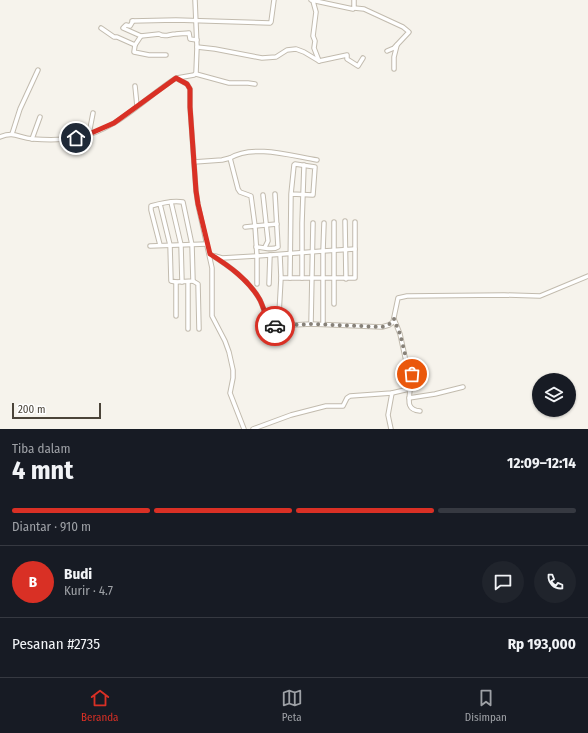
<!DOCTYPE html>
<html lang="id">
<meta charset="utf-8">
<style>
body{margin:0;font-family:"Fira Sans Condensed",sans-serif;background:#20242c;color:#f1f3f6;height:100vh;display:flex;flex-direction:column;font-size:15px;white-space:nowrap}
*{box-sizing:border-box;margin:0}
p{font-size:13px;color:#9ea1a6}
.icon{flex:none;width:22px;height:22px;fill:none;stroke:currentColor;stroke-width:2;stroke-linecap:round;stroke-linejoin:round}
.map{position:relative;height:429px;overflow:hidden}
.drawer{display:flex;flex-direction:column;background:#171b24;flex:1}
.drawer>*{flex:none}
.controls{position:absolute;left:532px;top:373px;display:grid;gap:8px}
.controls a{display:grid;place-items:center;width:44px;height:44px;border-radius:50%;background:#171b24;box-shadow:0 1px 3px #0004;font-size:20px}
.scale{position:absolute;left:12px;bottom:10px;width:89px;box-sizing:border-box;padding-left:4px;border:2px solid #4b4439;border-top:0;font-size:11px;line-height:14px;white-space:nowrap;color:#4b4439;-webkit-text-stroke:3px #fff;paint-order:stroke}
.pin{position:absolute;display:grid;place-items:center;width:34px;height:34px;color:#fff;margin:-17px;border:2px solid #fff;border-radius:50%;box-shadow:0 1px 4px #0007}
.courier{position:absolute;display:grid;place-items:center;width:40px;height:40px;margin:-20px;border:3px solid #d93025;border-radius:50%;background:#fff;color:#222;box-shadow:0 1px 5px #0007}
.head em{font-style:normal;font-weight:700}
.head div{display:flex;flex-direction:column-reverse}
.head{display:flex;align-items:center;justify-content:space-between;height:68px;padding:0 12px}
h1{font-size:26px;font-weight:700;line-height:30px}
.bar{display:grid;grid-template-columns:repeat(4,1fr);gap:6px 4px;align-content:center;height:48px;padding:0 12px}
.bar i{height:5px;border-radius:3px;background:#363941}
.bar .on{background:#d93025}
.bar p{grid-column:span 4}
.line{display:flex;align-items:center;gap:10px;padding:0 12px;border-top:1px solid #363941}
.line div{flex:1}
.round{display:grid;place-items:center;flex:none;width:42px;height:42px;border-radius:21px;background:#20242c}
.tab-bar{display:flex;justify-content:space-around;align-items:center;height:56px;border-top:1px solid #363941;background:#171b24;font-size:11px;color:#9ea1a6}
.tab-bar a{display:grid;justify-items:center;gap:2px}
.tab-bar .on{color:#d93025}
.map>svg:first-child{display:block}
</style>
<div class="map">
<svg width="588" height="429" viewBox="0 0 588 429">
<rect width="100%" height="100%" fill="#f6f3ec"/>
<g fill="none" stroke-linecap="round" stroke-linejoin="round">
<!-- street casing -->
<g stroke="#c2bbae" stroke-width="5.5">
<g id="street">
<path d="M311,0L353,9L354,7V0"/>
<path d="M313,1L316,12L313,36L315,41L314,48L319,61L347,55V59L358,66L363,58"/>
<path d="M354,8L364,9L403,27L409,32L394,48L387,51"/>
<path d="M132,21L176,20L270,23L271,22L274,0"/>
<path d="M133,21L130,26L126,25L123,28L141,36L159,34C165,38 169,34 176,34C180,33 185,34 189,33L190,39L197,40"/>
<path d="M101,28L114,37H117L135,45L141,36"/>
<path d="M135,45L134,52L149,55H166"/>
<path d="M197,47L215,49L262,58L276,57L287,50L296,49L304,52L319,61"/>
<path d="M394,69V57L397,45"/>
<path d="M196,74L229,83H248L255,84"/>
<path d="M177,78L194,75L196,73L197,47L195,0"/>
<path d="M135,86L137,106"/>
<path d="M12,134L20,109L38,70"/>
<path d="M89,134L93,113"/>
<path d="M0,137C15,131 18,138 33,139C47,140 62,140 76,138C116,131 143,99 176,78L187,84L190,89V107L196,191L198,205L212,268V316L225,341L229,352L233,370V378L230,393L244,429"/>
<path d="M32,139L40,117"/>
<path d="M194,162L222,160L230,158"/>
<path d="M263,195L268,241L265,247"/>
<path d="M171,202L181,245L182,282"/>
<path d="M160,204L170,245L171,281L176,282L193,281L192,245L183,202C173,200 161,203 151,206V210L160,245"/>
<path d="M345,221L346,279"/>
<path d="M324,223L323,251L355,249"/>
<path d="M277,224L255,226L251,196L240,192L238,189L230,158C253,144 292,156 317,160"/>
<path d="M245,227L255,226L257,256V284"/>
<path d="M150,246L207,244"/>
<path d="M256,247C264,247 272,251 278,247L275,194"/>
<path d="M210,254C229,266 249,280 260,300C264,308 267,324 275,326L311,324L382,327L389,325L393,322L398,298L407,296L504,295L540,296L588,276"/>
<path d="M215,256L222,258L257,256L323,251V324"/>
<path d="M281,278H355V222"/>
<path d="M290,278L291,194L294,165L295,164L315,167L313,195L291,194"/>
<path d="M302,278V223L304,165"/>
<path d="M193,281L198,284L199,329"/>
<path d="M188,282V329"/>
<path d="M269,284L270,255"/>
<path d="M334,304V222"/>
<path d="M279,314L281,278L280,255"/>
<path d="M176,316V282"/>
<path d="M394,319L400,334L407,366L414,378V383L409,389"/>
<path d="M311,324L313,223"/>
<path d="M409,398L435,394L463,387"/>
<path d="M253,429L291,415L326,406H343L347,398L350,396L392,393L409,389L410,390C409,400 406,410 420,411"/>
<path d="M391,429L388,415L392,393"/>
</g>
</g>
<!-- street -->
<use href="#street" stroke="#fff" stroke-width="3.5"/>
</g>
<g fill="none" stroke-linecap="round" stroke-linejoin="round">
<!-- done -->
<path stroke="#878178" stroke-width="4" stroke-dasharray="0 7.2" d="M275,326L312,324L382,327L392,323L394,319L400,334L408,366L412,374"/>
<!-- route -->
<path stroke="#d93025" stroke-width="5" d="M76,138L89,134L114,123L176,78L187,84L190,89V107L196,191L198,204L210,254C229,266 249,280 260,300C264,308 267,323 275,326"/>
</g>
</svg>
<div class="controls">
<a><svg class="icon" aria-label="layers" viewBox="0 0 24 24"><path d="M12 4l9 5-9 5-9-5zM3 14l9 5 9-5"/></svg></a>
</div>
<div class="scale">200 m</div>
<div class="pin" style="left:412px;top:374px;background:#ea580c"><svg class="icon" aria-label="bag" viewBox="0 0 24 24"><path d="M5 8h14l-1 12H6zM9 8a3 3 0 0 1 6 0"/></svg></div>
<div class="pin" style="left:76px;top:138px;background:#1f2937"><svg class="icon" aria-label="home" viewBox="0 0 24 24"><path d="M3 11l9-7 9 7M6 9v11h12V9"/></svg></div>
<div class="courier" style="left:275px;top:326px"><svg class="icon" aria-label="car" viewBox="0 0 24 24"><path d="M5 17H2v-5l4-1 3-4h7l3 4 3 1v5h-3M9 17h6M6 11h13"/><circle cx="7" cy="17" r="2"/><circle cx="17" cy="17" r="2"/></svg></div>
</div>
<section class="drawer">
<div class="head"><div><h1>4 mnt</h1><p>Tiba dalam</p></div><em>12:09–12:14</em></div>
<div class="bar"><i class="on"></i><i class="on"></i><i class="on"></i><i></i><p>Diantar · 910 m</p></div>
<div class="line" style="height:72px"><b class="round" style="background:#d93025;color:#fff">B</b><div><b>Budi</b><p>Kurir · 4.7</p></div><a class="round"><svg class="icon" aria-label="chat" viewBox="0 0 24 24"><path d="M4 5h16v11H9l-5 4z"/></svg></a><a class="round"><svg class="icon" aria-label="phone" viewBox="0 0 24 24"><path d="M5 4h4l2 5-3 2q2 4 5 5l2-3 5 2v4C11 20 4 13 5 4z"/></svg></a></div>
<div class="line" style="height:52px"><div>Pesanan #2735</div><b>Rp 193,000</b></div>
</section>
<nav class="tab-bar">
<a class="on"><svg class="icon" aria-label="home" viewBox="0 0 24 24"><path d="M3 11l9-7 9 7M6 9v11h12V9"/></svg>Beranda</a>
<a><svg class="icon" aria-label="map" viewBox="0 0 24 24"><path d="M3 6l6-2 6 2 6-2v14l-6 2-6-2-6 2zM9 4v14M15 6v14"/></svg>Peta</a>
<a><svg class="icon" aria-label="saved" viewBox="0 0 24 24"><path d="M7 4h10v16l-5-4-5 4z"/></svg>Disimpan</a>
</nav>
